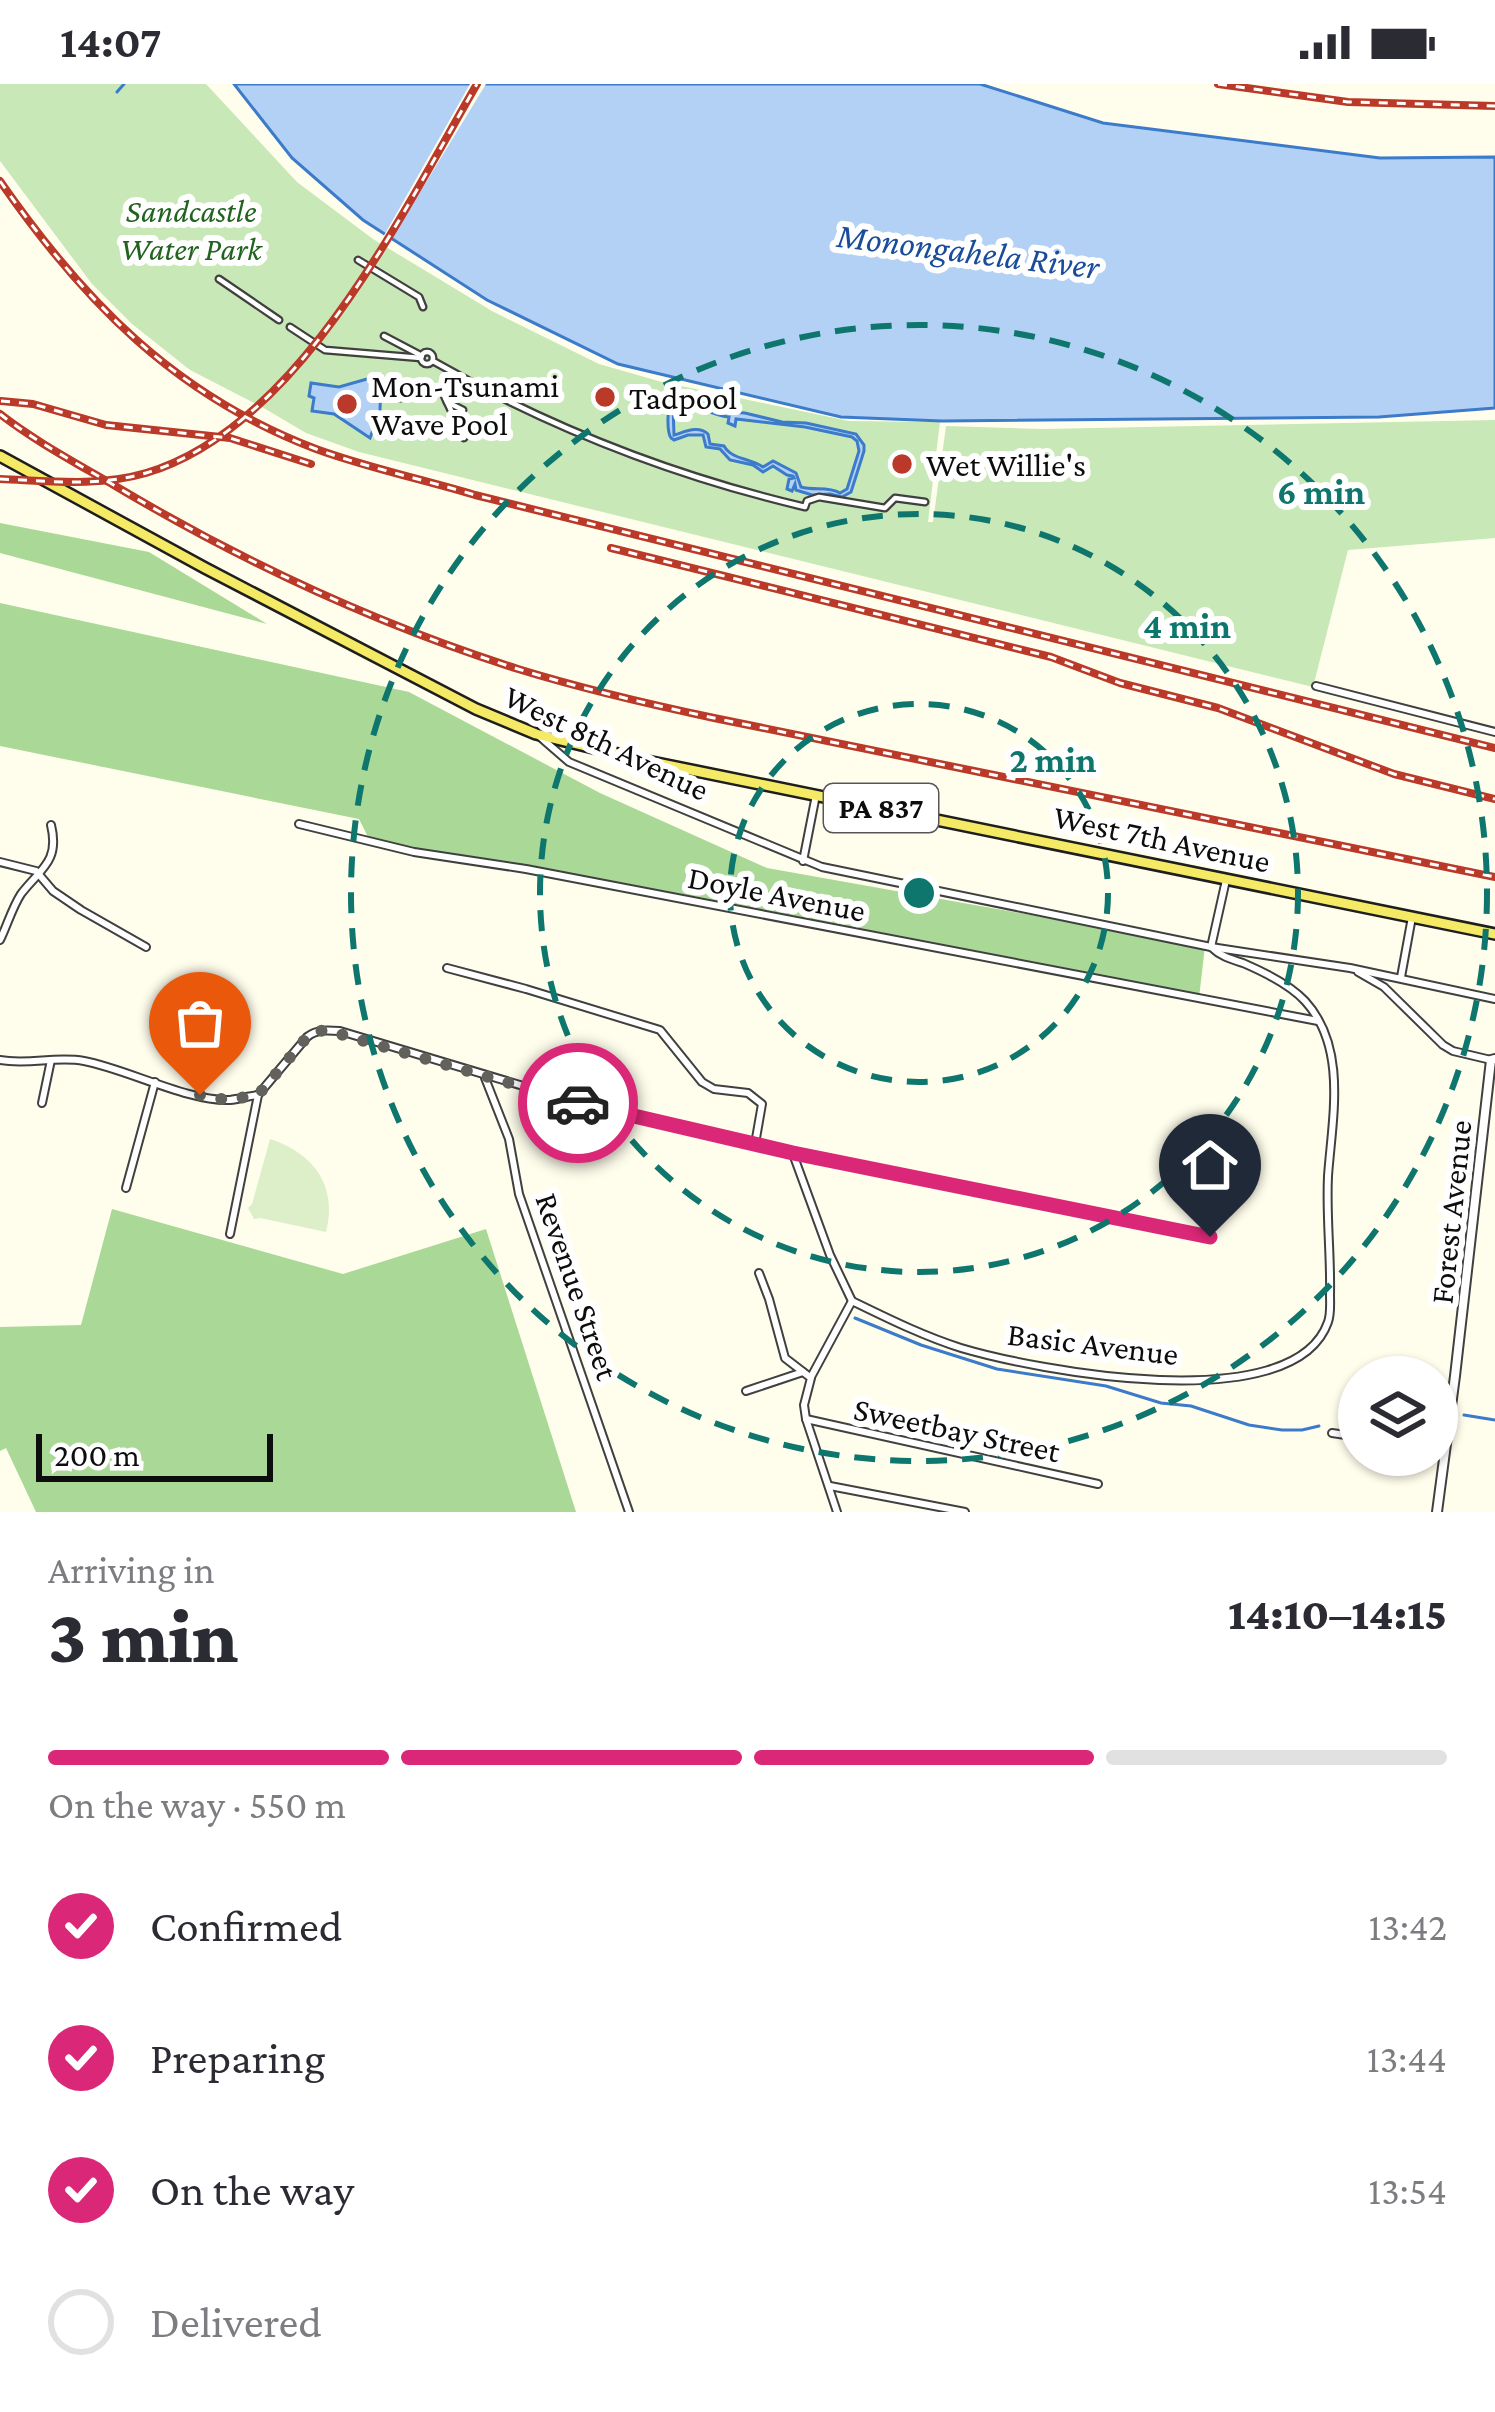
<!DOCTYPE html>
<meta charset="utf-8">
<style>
body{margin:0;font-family:"Crimson Pro",serif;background:#f7f7f7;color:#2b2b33;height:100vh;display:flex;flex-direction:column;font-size:45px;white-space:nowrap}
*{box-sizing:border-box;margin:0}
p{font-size:39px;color:#7c7c81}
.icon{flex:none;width:66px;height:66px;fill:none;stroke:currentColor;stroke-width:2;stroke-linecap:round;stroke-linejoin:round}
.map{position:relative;height:1428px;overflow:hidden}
.panel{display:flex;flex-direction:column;background:#fff;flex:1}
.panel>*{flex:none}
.buttons{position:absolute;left:1338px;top:1272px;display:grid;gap:24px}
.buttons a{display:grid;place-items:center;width:120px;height:120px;border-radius:50%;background:#fff;box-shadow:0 3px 9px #0004;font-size:60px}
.scale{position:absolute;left:36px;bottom:30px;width:237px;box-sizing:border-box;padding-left:12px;border:6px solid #0d0d0d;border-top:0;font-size:33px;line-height:42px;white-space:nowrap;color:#0d0d0d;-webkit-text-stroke:9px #fff;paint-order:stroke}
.pin{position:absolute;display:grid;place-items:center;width:102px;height:102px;color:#fff;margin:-123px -51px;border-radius:50% 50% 50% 0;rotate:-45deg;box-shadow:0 0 12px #0007}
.pin .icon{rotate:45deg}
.courier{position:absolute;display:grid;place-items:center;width:120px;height:120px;margin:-60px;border:9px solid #db2777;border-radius:50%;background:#fff;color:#222;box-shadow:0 3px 15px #0007}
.overview em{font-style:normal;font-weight:800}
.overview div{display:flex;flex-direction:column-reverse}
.overview{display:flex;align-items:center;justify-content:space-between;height:204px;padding:0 48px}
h1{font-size:78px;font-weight:800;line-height:90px}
.bar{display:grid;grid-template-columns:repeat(4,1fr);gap:18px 12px;align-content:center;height:144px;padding:0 48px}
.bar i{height:15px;border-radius:9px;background:#e1e1e2}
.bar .on{background:#db2777}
.bar p{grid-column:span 4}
ol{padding:0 48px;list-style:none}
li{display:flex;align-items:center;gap:36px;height:132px}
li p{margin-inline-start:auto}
li .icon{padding:12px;border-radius:50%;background:#db2777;color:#fff;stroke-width:4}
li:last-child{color:#7c7c81}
li i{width:66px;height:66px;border:6px solid #e1e1e2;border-radius:50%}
.status{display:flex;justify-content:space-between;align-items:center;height:84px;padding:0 60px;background:#fff;direction:ltr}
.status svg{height:33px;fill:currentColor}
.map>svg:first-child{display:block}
</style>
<div class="status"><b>14:07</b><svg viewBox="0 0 49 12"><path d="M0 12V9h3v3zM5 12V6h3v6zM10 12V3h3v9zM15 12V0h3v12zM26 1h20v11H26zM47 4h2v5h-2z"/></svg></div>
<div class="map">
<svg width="1495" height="1428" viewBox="0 0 1495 1428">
<rect width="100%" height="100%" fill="#fffeed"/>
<!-- green -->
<path fill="#c9e8b8" d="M0,0H206L297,98L373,155L492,227L599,280L662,298L849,337L940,338L928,438H933L946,342L1043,345L1495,336V454L1348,466L1313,603L359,368L306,349L262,323L190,286L132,240L92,200L0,77Z"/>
<!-- forest -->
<g fill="#aad897">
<path d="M0,439L149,468L267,540L0,469Z"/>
<path d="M0,519L409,608L600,709L767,784L1205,862L1199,914L370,757L359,735L0,662Z"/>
<path d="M112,1125L343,1190L486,1145L576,1428H36L6,1364L0,1367V1243L81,1241Z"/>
</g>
<!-- pitch -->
<path fill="#dcefc9" d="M270,1055C313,1069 338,1101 326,1148L260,1134L254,1135L248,1124L252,1120Z"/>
<!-- water -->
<g fill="#b3d1f5" stroke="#3c7aca" stroke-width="3" fill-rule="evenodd">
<path d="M234,0H980L1103,39L1380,74L1495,73V324L1379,333L942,337L841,333L618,280L487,216L363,136L292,74Z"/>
<path d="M381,291L380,327L370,354L334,330L312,327L314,314L309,312L311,299L339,303Z"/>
<path d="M680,311L699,316L713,327L745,329L782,338L806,339L856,350L864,361V367L851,408L842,413L830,410L812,411L796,406L795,400L792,407L787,405L789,395L794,394L793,392L787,391L773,382L763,388L753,381L730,376L720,365L706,363L703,351H688L674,356L671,354C666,347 668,321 671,314ZM676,317C696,318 708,331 729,333L728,339L735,342L736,335L805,343L852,353L857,357L859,367L847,405L840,409C828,402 814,407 801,403L796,389L773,377L763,383C751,374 732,376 724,362L710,360L708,350C698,341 685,348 674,351L673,322Z"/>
</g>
<!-- pier -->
<path fill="#fffeed" d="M470,0H486L389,159L382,155Z"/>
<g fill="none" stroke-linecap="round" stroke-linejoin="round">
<!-- stream -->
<g stroke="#3c7aca" stroke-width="3">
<path d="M117,8L124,0"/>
<path d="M855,1234L921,1261L997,1285L1106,1302L1161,1319L1191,1322L1249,1341L1282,1346H1302L1319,1342"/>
<path d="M1464,1331L1495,1336"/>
<path d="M1341,1334L1359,1324"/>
</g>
<!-- pedestrian casing -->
<g stroke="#404040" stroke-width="9">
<g id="pedestrian">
<path d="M358,176L419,213L423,223"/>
<path d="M219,195L279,236"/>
<path d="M290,243L325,266L421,274"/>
<path d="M384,252L422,272"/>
<circle cx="427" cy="274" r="6"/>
<path d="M433,277C550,344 674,392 805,423L807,417L819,413L885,424L895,414L925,418"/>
<path d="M441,305L447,318L463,326"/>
<path d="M385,313L400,314L470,298"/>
<path d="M447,318L464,354"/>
</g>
</g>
<!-- minor casing -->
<g stroke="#404040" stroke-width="10">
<g id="minor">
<path d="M1316,602L1495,648"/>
<path d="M539,652L569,678L822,783L1211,863L1350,884L1495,915"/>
<path d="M299,740L414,768L526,785L1318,937"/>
<path d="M803,777L816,711"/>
<path d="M0,778L36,787L53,807L81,826L146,863"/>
<path d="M0,856C7,842 12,824 21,810C40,785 60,778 51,741"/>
<path d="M447,884L526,905L660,946L702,998L714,1005L748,1009L762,1020L755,1060"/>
<path d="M1358,888L1384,903L1443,961L1453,967L1491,976"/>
<path d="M1401,893L1412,833"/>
<path d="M0,976C28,981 56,972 84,977C127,985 189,1018 230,1016C239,1015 249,1012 258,1011"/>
<path d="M485,994L509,1055L519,1110L629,1428"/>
<path d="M42,1019L51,976"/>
<path d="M793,1070L830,1171L852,1217"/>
<path d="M126,1104L155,998"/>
<path d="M230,1150L258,1011L307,953C317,945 328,946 340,947L593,1023L793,1069L1210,1153"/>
<path d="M759,1189L769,1215L785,1274L811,1294L804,1321L806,1335L837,1428"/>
<path d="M852,1217C887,1234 923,1252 961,1264C1035,1286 1294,1336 1328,1238C1331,1230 1330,1219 1330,1211C1331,1171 1326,1132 1328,1092C1332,1035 1348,964 1305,917C1289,900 1264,888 1243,879C1230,875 1220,872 1211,863L1226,796"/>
<path d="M811,1293L852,1217"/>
<path d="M746,1307L803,1288"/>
<path d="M806,1335L1098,1400"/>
<path d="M1332,1349L1359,1353"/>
<path d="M830,1402L965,1428"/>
</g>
</g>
<!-- tertiary casing -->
<g stroke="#404040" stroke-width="12">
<path id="tertiary" d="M1437,1428L1455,1292L1491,976L1495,975"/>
</g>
<!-- primary casing -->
<g stroke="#1e1e1e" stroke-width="14">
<path id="primary" d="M0,372L205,484L476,625L536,650L647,677L1495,850"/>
</g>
<!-- pedestrian -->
<use href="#pedestrian" stroke="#fff" stroke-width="4.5"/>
<!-- minor -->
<use href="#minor" stroke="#fff" stroke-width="6"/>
<!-- tertiary -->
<use href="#tertiary" stroke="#fff" stroke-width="8"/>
<!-- primary -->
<use href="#primary" stroke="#f5ea66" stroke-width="9"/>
<!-- rail casing -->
<g stroke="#ba3928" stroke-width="8">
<g id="rail">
<path d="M1218,0L1348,18L1495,22"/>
<path d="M0,97C84,218 176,312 316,365C368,384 422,395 475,411L1495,664"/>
<path d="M1,317L33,320L106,341L230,354L311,380"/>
<path d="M0,330C36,358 78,380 117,403C243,478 379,541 518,585C583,605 648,620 714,634L1495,793"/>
<path d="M0,395C49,397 98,403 146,389C299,344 402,129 477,0"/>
<path d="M611,464L1051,573L1120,599L1218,624L1394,690L1495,715"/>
</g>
</g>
<!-- rail -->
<use href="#rail" stroke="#fff" stroke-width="3" stroke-dasharray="9" stroke-linecap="butt"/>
</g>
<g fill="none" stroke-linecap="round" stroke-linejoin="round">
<!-- done -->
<path stroke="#62615b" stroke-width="12" stroke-dasharray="0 21.6" d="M200,1011L227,1016L258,1011L307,953L313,948L326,946L578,1019"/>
<!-- route -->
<path stroke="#db2777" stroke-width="15" d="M578,1019L793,1069L1210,1153"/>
</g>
<!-- distance rings -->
<g fill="none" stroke="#0f766e" stroke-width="6" stroke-dasharray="21 15">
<circle cx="919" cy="809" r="189"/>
<circle cx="919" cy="809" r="379"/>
<circle cx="919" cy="809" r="568"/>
</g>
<!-- markers -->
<g fill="#ba3928" stroke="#fff" stroke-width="4.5">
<circle cx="605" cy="313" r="12"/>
<circle cx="347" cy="320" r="12"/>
<circle cx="902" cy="380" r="12"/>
</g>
<g text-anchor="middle" stroke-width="12" stroke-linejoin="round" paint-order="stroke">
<!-- shield labels -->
<rect fill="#fff" stroke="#565656" stroke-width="3" x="824" y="700" width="114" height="48" rx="9"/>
<g font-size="30" font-weight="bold" fill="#0d0d0d">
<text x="881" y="734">PA 837</text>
</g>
<!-- park labels -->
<g font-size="33" font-style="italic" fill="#22631f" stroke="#fff">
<text x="191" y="138">Sandcastle<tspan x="191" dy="38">Water Park</tspan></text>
</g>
<!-- poi labels -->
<g font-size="33" fill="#0d0d0d" stroke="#fff" text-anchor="start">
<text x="371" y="313">Mon-Tsunami<tspan x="371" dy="38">Wave Pool</tspan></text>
<text x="629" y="325">Tadpool</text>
<text x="926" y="392">Wet Willie's</text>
</g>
<!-- street labels -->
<g font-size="33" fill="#0d0d0d" stroke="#fff">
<text transform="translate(607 658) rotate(26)" y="12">West 8th Avenue</text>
<text transform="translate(1162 754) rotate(12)" y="12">West 7th Avenue</text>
<text transform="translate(777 809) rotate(11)" y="12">Doyle Avenue</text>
<text transform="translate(1450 1128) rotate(-84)" y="12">Forest Avenue</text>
<text transform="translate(578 1202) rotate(71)" y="12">Revenue Street</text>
<text transform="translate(1093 1259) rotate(7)" y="12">Basic Avenue</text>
<text transform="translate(957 1345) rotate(12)" y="12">Sweetbay Street</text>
</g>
<!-- water labels -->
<g font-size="36" font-style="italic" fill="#194d9c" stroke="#fff">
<text transform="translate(968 166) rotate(7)" y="13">Monongahela River</text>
</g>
</g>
<circle cx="919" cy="809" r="18" fill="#0f766e" stroke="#fff" stroke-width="6"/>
<g font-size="36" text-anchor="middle" font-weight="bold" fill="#0f766e" stroke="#fff" stroke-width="12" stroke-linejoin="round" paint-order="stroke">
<text x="1321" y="420">6 min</text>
<text x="1187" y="554">4 min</text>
<text x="1053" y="688">2 min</text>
</g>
</svg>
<div class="buttons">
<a><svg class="icon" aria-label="layers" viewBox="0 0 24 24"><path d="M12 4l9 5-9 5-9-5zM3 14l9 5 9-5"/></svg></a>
</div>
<div class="scale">200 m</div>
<div class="pin" style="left:200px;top:1011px;background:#ea580c"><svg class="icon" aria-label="bag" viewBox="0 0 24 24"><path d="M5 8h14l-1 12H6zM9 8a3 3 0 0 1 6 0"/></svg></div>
<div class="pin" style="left:1210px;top:1153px;background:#1f2937"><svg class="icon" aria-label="home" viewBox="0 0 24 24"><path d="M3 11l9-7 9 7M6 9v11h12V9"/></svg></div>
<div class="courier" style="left:578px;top:1019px"><svg class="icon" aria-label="car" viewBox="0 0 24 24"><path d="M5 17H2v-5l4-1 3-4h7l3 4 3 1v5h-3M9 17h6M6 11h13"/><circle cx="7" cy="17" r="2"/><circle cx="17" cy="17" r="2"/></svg></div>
</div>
<section class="panel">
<div class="overview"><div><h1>3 min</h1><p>Arriving in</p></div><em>14:10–14:15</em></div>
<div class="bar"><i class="on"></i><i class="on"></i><i class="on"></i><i></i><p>On the way · 550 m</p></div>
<ol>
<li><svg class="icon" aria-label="check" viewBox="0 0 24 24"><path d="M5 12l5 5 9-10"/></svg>Confirmed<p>13:42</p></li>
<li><svg class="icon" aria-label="check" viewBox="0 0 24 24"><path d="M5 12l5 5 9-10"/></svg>Preparing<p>13:44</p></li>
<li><svg class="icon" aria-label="check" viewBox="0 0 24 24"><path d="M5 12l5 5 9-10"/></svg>On the way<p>13:54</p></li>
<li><i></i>Delivered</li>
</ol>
</section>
